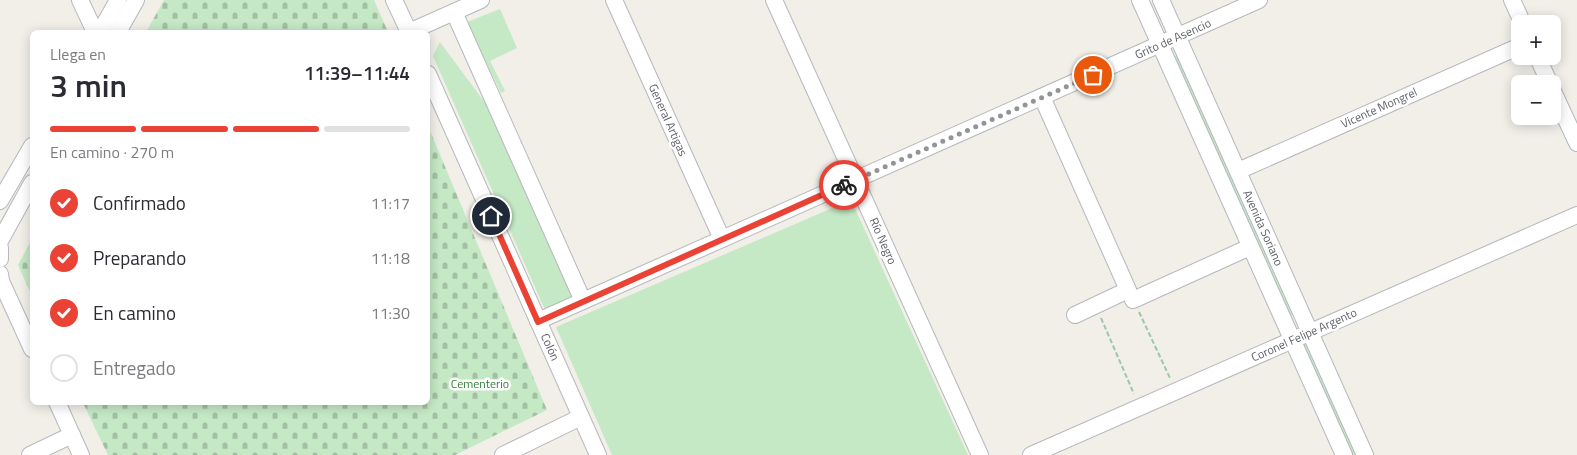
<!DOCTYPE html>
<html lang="es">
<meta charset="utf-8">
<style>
body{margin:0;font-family:"Titillium Web",sans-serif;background:#f2f2f3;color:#2b2b33;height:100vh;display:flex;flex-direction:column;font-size:19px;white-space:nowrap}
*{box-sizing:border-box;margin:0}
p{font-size:16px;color:#7c7c81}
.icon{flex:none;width:28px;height:28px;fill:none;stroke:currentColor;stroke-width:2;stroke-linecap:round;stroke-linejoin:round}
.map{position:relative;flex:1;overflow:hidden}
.side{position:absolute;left:30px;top:30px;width:400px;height:375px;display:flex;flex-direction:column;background:#fff;border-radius:8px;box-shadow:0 2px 12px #0003}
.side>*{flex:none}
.tools{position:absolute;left:1511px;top:15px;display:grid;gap:10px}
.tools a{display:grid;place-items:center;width:50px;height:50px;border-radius:8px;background:#fff;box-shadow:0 2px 12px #0003;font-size:25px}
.pin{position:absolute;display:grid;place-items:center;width:42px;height:42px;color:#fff;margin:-21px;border:2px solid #fff;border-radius:50%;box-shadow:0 1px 5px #0007}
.courier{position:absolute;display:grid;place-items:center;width:50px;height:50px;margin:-25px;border:4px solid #ea4335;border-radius:50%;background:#fff;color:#222;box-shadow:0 1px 6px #0007}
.summary em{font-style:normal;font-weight:600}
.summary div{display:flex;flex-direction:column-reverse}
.summary{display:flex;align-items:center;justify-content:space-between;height:85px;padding:0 20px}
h1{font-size:32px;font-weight:600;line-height:38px}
.bar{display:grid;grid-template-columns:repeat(4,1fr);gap:8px 5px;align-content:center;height:60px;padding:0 20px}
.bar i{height:6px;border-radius:4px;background:#e1e1e2}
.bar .on{background:#ea4335}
.bar p{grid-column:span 4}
ol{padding:0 20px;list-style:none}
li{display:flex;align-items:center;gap:15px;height:55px}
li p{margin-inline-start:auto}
li .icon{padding:5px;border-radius:50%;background:#ea4335;color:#fff;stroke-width:4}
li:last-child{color:#7c7c81}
li i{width:28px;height:28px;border:2px solid #e1e1e2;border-radius:50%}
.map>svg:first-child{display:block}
</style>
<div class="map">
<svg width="1577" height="455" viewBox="0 0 1577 455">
<defs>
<pattern id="cemetery-stones" width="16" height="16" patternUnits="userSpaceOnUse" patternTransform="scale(1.25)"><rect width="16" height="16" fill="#c5e8c5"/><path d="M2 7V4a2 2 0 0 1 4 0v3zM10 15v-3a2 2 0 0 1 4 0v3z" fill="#a3c0a4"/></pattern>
</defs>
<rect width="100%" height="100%" fill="#f1efe8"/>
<!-- grass -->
<g fill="#c5e8c5">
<path d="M500,9L517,48L490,61L505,91L501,93L467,22Z"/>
<path d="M440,42L494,115L576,296L545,310L433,56Z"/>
<path d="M1179,55L1294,314L1289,317L1173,57Z"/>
<path d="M851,200L968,455H612L556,327Z"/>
<path d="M1307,342L1358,455H1350L1301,345Z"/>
</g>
<!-- cemetery -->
<g fill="url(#cemetery-stones)">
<path d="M164,0H374L388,32H146Z"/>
<path d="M428,126L547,410L455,455H108L83,403L428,402Z"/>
<path d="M32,239V296L18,265Z"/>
</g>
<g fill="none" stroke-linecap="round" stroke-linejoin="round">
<!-- minor casing -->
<g stroke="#b5b8bc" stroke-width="18">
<g id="minor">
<path d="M80,0L95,32"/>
<path d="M394,0L409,32"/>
<path d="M614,0L722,239"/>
<path d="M774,0L980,455"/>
<path d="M1140,0L1344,455"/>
<path d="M1161,0L1365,455"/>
<path d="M1512,0L1523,24"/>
<path d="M454,12L583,301"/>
<path d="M100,32L118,0"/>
<path d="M118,32L136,0"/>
<path d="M409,32L481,0"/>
<path d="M1537,56L1550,84"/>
<path d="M428,74L598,455"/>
<path d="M1552,89L1577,143"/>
<path d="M1042,97L1128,290L1075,315"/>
<path d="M1238,171L1520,46"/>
<path d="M0,201L32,146"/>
<path d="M0,241L32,183"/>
<path d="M0,248V259"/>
<path d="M0,274L1,281L32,349"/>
<path d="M1133,300L1250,247"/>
<path d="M538,321L1259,0"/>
<path d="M57,402L81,455"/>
<path d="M30,455L72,435"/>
<path d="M503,455L581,417"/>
<path d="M1031,455L1577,215"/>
</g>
</g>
<!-- path -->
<g stroke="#9cc7a9" stroke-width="2" stroke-dasharray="5 2.5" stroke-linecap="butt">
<path d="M1139,312L1170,378"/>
<path d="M1101,318L1134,394"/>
</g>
<!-- minor -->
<use href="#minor" stroke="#fff" stroke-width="16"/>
</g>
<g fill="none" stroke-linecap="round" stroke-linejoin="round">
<!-- done -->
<path stroke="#929495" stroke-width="5" stroke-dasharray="0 9" d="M844,185L1093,75"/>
<!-- route -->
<path stroke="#ea4335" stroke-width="6" d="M491,216L538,322L844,185"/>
</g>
<g text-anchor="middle" stroke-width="5" stroke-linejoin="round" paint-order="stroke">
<!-- street labels -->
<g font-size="12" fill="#5f6368" stroke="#fff">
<text transform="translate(1173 39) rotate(-24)" y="4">Grito de Asencio</text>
<text transform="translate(1379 108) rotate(-24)" y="4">Vicente Mongrel</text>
<text transform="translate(668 120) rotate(66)" y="4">General Artigas</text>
<text transform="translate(1263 228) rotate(66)" y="4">Avenida Soriano</text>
<text transform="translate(883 241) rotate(66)" y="4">Río Negro</text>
<text transform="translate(1304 335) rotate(-24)" y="4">Coronel Felipe Argento</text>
<text transform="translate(550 347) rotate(66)" y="4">Colón</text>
</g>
<!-- park labels -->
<g font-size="12" fill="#348238" stroke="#fff">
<text x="480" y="388">Cementerio</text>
</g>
</g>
</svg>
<div class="tools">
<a>+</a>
<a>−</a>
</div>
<div class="pin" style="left:1093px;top:75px;background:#ea580c"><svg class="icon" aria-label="bag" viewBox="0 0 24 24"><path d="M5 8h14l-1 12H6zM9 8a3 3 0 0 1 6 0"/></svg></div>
<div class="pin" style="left:491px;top:216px;background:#1f2937"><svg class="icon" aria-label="home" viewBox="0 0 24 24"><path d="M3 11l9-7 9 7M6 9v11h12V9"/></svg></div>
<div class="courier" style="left:844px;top:185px"><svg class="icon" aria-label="bike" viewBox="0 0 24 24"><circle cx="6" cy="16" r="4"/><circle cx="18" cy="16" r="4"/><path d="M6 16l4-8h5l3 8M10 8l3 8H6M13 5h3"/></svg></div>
<section class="side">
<div class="summary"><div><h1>3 min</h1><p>Llega en</p></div><em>11:39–11:44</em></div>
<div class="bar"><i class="on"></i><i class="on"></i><i class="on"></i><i></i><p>En camino · 270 m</p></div>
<ol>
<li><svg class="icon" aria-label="check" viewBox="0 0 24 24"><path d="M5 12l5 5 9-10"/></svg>Confirmado<p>11:17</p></li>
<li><svg class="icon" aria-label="check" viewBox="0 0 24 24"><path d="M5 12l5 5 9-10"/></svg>Preparando<p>11:18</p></li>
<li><svg class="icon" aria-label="check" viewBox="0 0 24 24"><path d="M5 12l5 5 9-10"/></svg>En camino<p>11:30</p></li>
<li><i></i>Entregado</li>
</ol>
</section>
</div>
